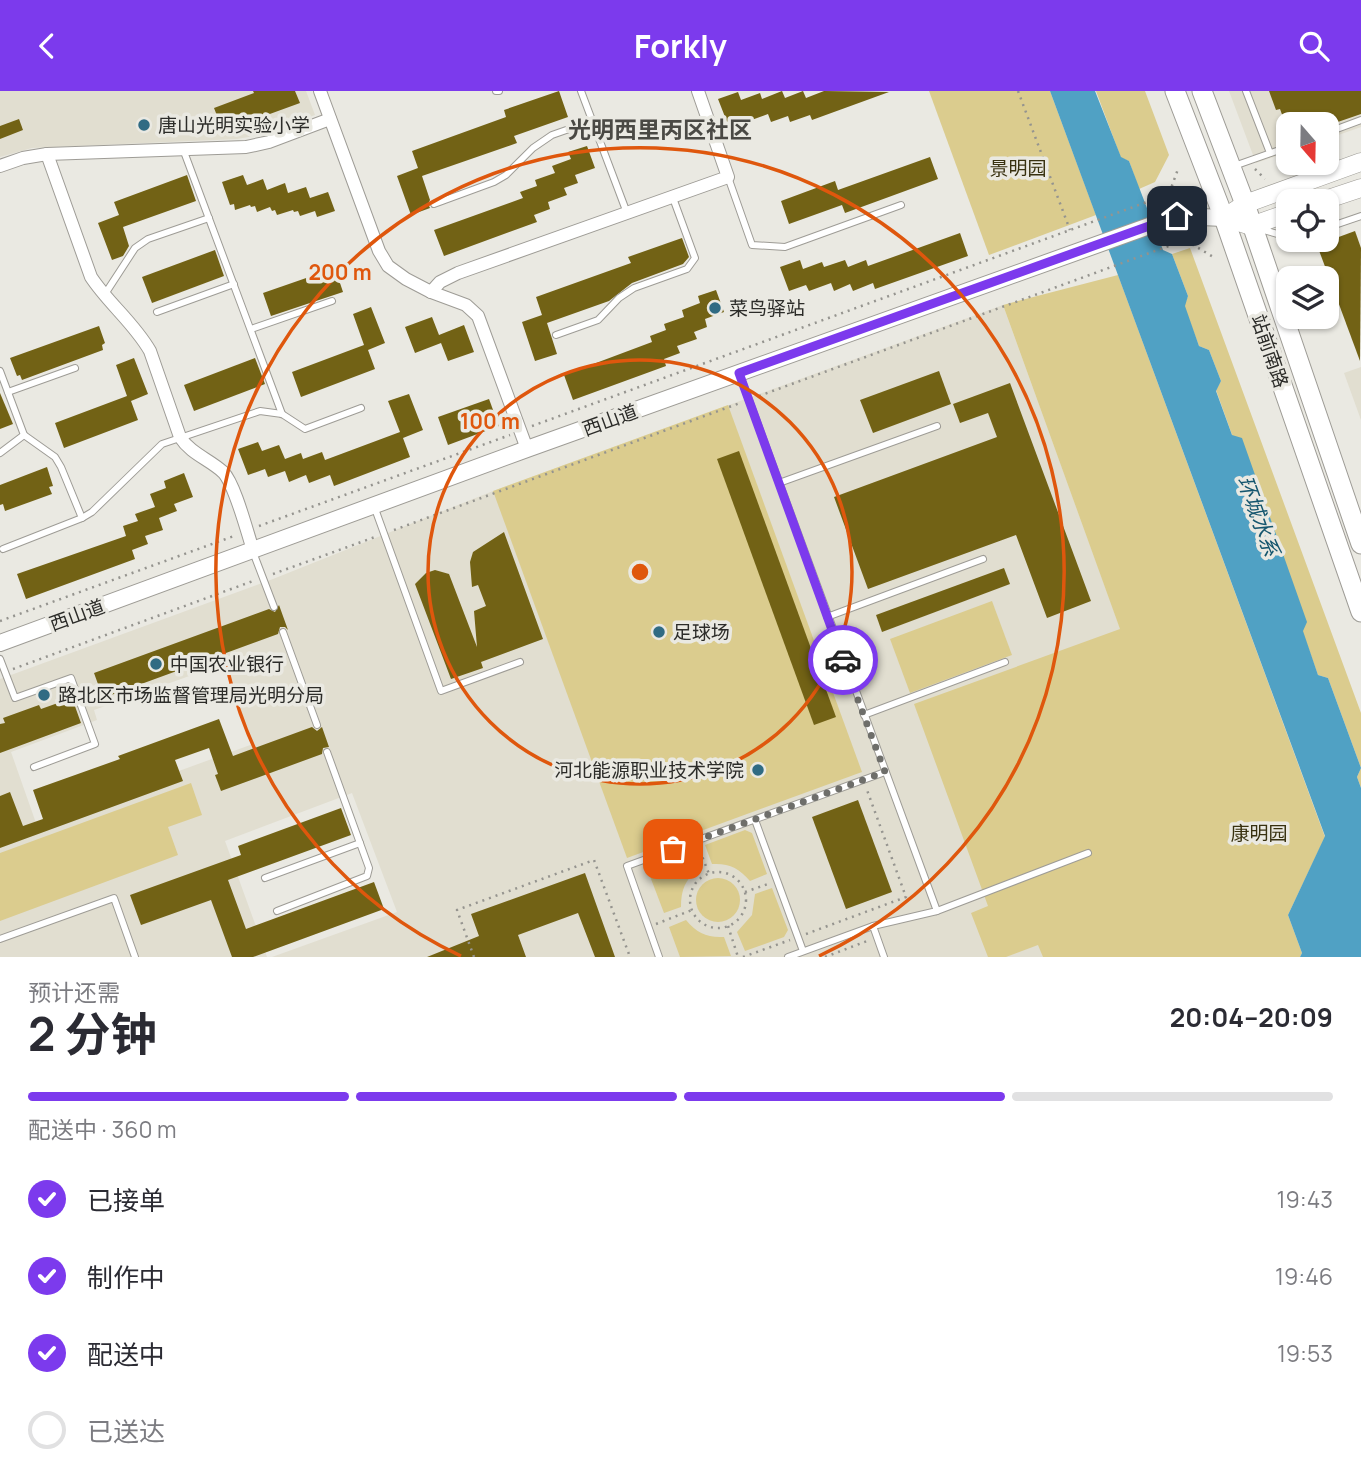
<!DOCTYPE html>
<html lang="zh">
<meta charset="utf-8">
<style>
body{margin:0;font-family:Manrope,"Noto Sans SC",sans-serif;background:#f7f7f7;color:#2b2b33;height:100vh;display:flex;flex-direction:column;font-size:26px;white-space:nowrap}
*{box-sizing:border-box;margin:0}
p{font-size:23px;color:#7c7c81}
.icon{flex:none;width:38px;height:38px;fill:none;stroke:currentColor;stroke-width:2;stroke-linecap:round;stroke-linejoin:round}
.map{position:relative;height:866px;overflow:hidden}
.side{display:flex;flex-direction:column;background:#fff;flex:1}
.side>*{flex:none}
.needle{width:46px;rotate:160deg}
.fabs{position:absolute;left:1276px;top:21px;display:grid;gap:14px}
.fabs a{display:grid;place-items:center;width:63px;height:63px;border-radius:14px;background:#fff;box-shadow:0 2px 5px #0004;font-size:35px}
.pin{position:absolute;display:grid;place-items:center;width:60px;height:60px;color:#fff;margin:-30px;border-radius:14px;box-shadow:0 4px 10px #0006}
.courier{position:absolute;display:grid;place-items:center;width:70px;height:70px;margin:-35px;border:5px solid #7c3aed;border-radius:50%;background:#fff;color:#222;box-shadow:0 2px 9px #0007}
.headline em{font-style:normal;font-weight:700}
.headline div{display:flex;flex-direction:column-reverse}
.headline{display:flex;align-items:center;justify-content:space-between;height:119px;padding:0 28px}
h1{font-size:46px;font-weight:700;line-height:52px}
.bar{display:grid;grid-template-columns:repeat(4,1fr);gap:10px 7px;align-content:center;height:84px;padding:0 28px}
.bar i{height:9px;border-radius:5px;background:#e1e1e2}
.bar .current{background:#7c3aed}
.bar p{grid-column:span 4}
ol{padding:0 28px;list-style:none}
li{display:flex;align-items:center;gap:21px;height:77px}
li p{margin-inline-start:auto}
li .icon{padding:7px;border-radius:50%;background:#7c3aed;color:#fff;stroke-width:4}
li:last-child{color:#7c7c81}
li i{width:38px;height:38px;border:4px solid #e1e1e2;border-radius:50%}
header{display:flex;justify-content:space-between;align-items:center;height:91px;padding:0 28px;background:#7c3aed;color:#fff;font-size:32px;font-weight:700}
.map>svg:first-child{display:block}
</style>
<header><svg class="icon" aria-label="back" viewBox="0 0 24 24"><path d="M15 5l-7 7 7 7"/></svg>Forkly<svg class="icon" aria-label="search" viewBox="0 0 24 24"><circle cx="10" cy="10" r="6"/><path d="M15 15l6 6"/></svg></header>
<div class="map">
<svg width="1361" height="866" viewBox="0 0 1361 866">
<rect width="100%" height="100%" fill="#eae9e2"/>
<!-- built -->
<g fill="#e1ded0" fill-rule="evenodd">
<path d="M0,0H306L315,24L261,44L237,48L32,57L0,66Z"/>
<path d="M1229,0H1361V36L1327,48L1326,33H1288V61L1256,72Z"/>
<path d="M1003,214L1239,866H272L397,821L352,702L225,750L267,866H0V588L273,488L493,400ZM223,573L253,653L36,732L11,661L97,629L94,619Z"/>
<path d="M1361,276V329L1344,282Z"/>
</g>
<!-- green -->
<g fill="#dbcc8e">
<path d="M929,0H1050L1096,124L989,164Z"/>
<path d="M1096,0H1145L1169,64L1155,91L1139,98L1129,70L1121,67Z"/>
<path d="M1190,157L1361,622V697L1357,686L1361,677L1328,587L1318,584L1216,299L1221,290L1209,259L1199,255L1184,215L1188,205L1172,163Z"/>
<path d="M1118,184L1325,746L1288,824L1302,862L1300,866H1043L1038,854L1006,866H988L971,822L988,815L914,613L1120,538L1003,214Z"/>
<path d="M728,314L862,681L627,767L493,400Z"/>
<path d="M992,510L1012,564L910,602L890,548Z"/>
<path d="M191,692L202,724L168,736L178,764L0,830V762Z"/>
<path d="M745,739L752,742L767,783L750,790C739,777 729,772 712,773L705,754Z"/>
<path d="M691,759L698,778C685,789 681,799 681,816L664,822L648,780L651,773Z"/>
<circle cx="718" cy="809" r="22"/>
<path d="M772,797L788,839L784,846L745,860L737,841L752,824L755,803Z"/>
<path d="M686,829C697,842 707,847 724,846L731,865L680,866L669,836Z"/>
</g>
<!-- water -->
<path fill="#50a1c4" d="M1050,0H1095L1121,66L1129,70L1163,159L1172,163L1188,205L1185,215L1199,255L1209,259L1221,290L1216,300L1232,344L1242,347L1307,531L1303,540L1318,584L1328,587L1361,677L1357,686L1361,697V866H1300L1302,862L1288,824L1325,745Z"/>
<!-- building -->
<g fill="#726215">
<path d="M253,0H295L300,12L223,40L214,17L254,2Z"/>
<path d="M559,0L568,26L514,45L517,52L422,85L430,109L428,113L430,117L411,124L397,85L418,77L412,60L506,26L504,19Z"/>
<path d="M782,0L785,7L803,0L806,7L824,0L889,1L812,29L810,24L790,31L788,25L771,31L768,23L746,31L744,25L727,31L718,8L738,1L741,9L760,2L762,8Z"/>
<path d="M1269,0H1361V23L1332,33H1294L1284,29L1280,18L1276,19Z"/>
<path d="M19,28L23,39L0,48V35Z"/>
<path d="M587,55L595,77L575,84L578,92L564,97L567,104L548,111L550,118L534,124L537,131L444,165L434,139L523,107L520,101L537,95L535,89L555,82L552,75L571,68L568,61Z"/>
<path d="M930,66L938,88L845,122L842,114L789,133L781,110L835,90L838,99Z"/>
<path d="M187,84L196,110L123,136L129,155L123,165L112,169L98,132L119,124L114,111Z"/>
<path d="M243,84L247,94L263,88L267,99L285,92L288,102L306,96L310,107L328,101L335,120L317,126L315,120L300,125L298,120L294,121L293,119L277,124L275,119L272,120L270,116L257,121L255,115L251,116L250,114L235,119L234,113L230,114L222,91Z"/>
<path d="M1355,140L1361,157L1360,270L1317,154Z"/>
<path d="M960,142L968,165L875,198L873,192L853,200L850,193L834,200L831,192L809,200L806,194L789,200L780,176L800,169L803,178L822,171L824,176L845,169L848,176L866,169L868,175Z"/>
<path d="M682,147L689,166L683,173L632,192L609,210L547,232L557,263L535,270L522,231L542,224L536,206L631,172L628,166Z"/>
<path d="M215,159L224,185L152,212L142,186Z"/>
<path d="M335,177L343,201L271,225L263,202Z"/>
<path d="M716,199L724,221L705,228L707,236L694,241L697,248L677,255L680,262L664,268L666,275L573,309L564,284L652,251L650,245L666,239L664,233L684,226L682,219L700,212L698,205Z"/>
<path d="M371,216L385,252L368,259L375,278L301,306L292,281L364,254L353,223Z"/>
<path d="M432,226L439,244L464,234L474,261L448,270L441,252L415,262L405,236Z"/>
<path d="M99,235L105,252L102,254L103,259L22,289L20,284L17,285L10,267Z"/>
<path d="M134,267L148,303L131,310L138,329L64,357L55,332L127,305L116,274Z"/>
<path d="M255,267L265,293L194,320L184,294Z"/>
<path d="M939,280L951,313L873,342L860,309Z"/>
<path d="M1010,292L1091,510L1047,527L1016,444L868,498L834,406L997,346L988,322L960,332L953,313Z"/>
<path d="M0,302L13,333L0,338Z"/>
<path d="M409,303L423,339L403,347L410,366L334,395L330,384L309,392L306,384L289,391L285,380L268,386L265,378L248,384L238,358L258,351L262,360L279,354L285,368L301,362L303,368L322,361L325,369L400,341L388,310Z"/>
<path d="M489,308L499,335L448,354L438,326Z"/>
<path d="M739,360L836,626L814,634L717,368Z"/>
<path d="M47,376L53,395L49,396L52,403L5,420L3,413L0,414V394Z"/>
<path d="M184,382L193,406L174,413L177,420L159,427L163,439L145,445L148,453L132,459L135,468L26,508L17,483L126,445L123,435L138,430L135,423L155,416L150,403L166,397L164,390Z"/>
<path d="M504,441L543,548L481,571L483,577L451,588L415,493L426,482L435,479L449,483L477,556L474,520L486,515L478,494L472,496L470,471L473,461Z"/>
<path d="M1004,477L1010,493L882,541L876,524Z"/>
<path d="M279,514L288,539L285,536H280L278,543L103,607L94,582L269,518L275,521Z"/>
<path d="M72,607L81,632L0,662V633L5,632L3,627L39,614L41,618Z"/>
<path d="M219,628L233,665L312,636L317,640L322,636L329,656L323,657L322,663L221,700L215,684L218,683L209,657L175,669L183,690L0,757V705L10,701L23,735L43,728L33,699L120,668L118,665Z"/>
<path d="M858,709L892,801L846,818L812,726Z"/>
<path d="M341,717L351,744L228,789L246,838L374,791L384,818L253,866H232L211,809L141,834L130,804L241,764L238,755Z"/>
<path d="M585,782L615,866H595L578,822L518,844L526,866H427L479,845L471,823Z"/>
</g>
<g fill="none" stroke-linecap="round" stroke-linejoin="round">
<!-- service casing -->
<g stroke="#9e9c96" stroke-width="8">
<g id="service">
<path d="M496,0H499"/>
<path d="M581,0L627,122"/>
<path d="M1246,0L1270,62"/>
<path d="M1326,42L1361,29"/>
<path d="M183,58L282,323"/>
<path d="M1234,75L1288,56"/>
<path d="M728,86L752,154L785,156L901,114"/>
<path d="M434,113L494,91L506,84L533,57L552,44L592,30"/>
<path d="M1326,137L1361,125"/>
<path d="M1260,138L1288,146"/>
<path d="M105,203L135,157L148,148L209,127"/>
<path d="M157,221L234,193"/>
<path d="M251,238L332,210"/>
<path d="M556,244L598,229L619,207L634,197L687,178L695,167L673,107"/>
<path d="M0,280L24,344L0,362"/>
<path d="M739,282L937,820L873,835L788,866"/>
<path d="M8,301L75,277"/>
<path d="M24,344L55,366L61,376L82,427"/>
<path d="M779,392L937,335"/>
<path d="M374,415L441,600L520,571"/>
<path d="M3,458L82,427L92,421L162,353L260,320L282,323L305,338L361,317"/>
<path d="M253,461L274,516"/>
<path d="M827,526L983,468"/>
<path d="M283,541L317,634"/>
<path d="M0,568L15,607L71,587L95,653L34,676"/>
<path d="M864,624L1005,571"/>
<path d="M755,729L803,860"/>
<path d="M265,787L360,752"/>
<path d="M277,820L367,785L369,777L327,661"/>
<path d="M937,820L1088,762"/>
<path d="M873,835L884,866"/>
<path d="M0,848L114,807L135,866"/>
<path d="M659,866L627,775L885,681"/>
</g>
</g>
<!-- minor casing -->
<g stroke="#9e9c96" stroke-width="14">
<g id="minor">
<path d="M320,0L379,160L388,175L406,188L431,201L466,214L478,225L527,358"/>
<path d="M47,63L91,186C108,212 134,232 150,260L180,346C191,363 209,368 223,381C235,393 247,441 253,459"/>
<path d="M0,75L23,67L47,63L246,56L269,51L330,28"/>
<path d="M431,201L440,191L458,182L728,86L698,0"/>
</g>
</g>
<!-- tertiary casing -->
<g stroke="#9e9c96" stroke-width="18">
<path id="tertiary" d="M0,552L527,358L1177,125L1224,127"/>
</g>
<!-- secondary casing -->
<g stroke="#9e9c96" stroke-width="19">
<g id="secondary">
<path d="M1322,110L1361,97"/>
<path d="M1224,127L1245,113L1361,71"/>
<path d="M1238,131L1251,135L1288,122"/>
</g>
</g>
<!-- primary casing -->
<g stroke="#9e9c96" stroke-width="21">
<g id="primary">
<path d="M1175,0L1224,127L1361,521"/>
<path d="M1202,0L1245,113L1361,453"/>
</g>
</g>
<!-- path -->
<g stroke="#95948f" stroke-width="2.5" stroke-dasharray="2 5" stroke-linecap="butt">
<path d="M1018,0L1070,139"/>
<path d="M1255,78L1265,88"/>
<path d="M759,305L1185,149L1215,167"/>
<path d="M532,335L1169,103L1178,78"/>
<path d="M259,435L510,344"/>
<path d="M394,439L740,312"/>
<path d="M273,483L375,446"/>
<path d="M0,530L234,445"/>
<path d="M13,578L253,490"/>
<path d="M700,760L709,783"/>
<circle cx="718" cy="809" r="28"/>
<path d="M745,801L768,793"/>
<path d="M656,833L692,819"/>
<path d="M728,835L738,866"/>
<path d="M806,843L906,806L867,699"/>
<path d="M474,866L457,819L594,769L630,866"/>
<path d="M743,866L790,849"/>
<path d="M825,866L867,850"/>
</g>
<!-- service -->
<use href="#service" stroke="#fff" stroke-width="6"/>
<!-- minor -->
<use href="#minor" stroke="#fff" stroke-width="12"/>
<!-- tertiary -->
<use href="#tertiary" stroke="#fff" stroke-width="16"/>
<!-- secondary -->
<use href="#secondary" stroke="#fff" stroke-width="18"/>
<!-- primary -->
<use href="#primary" stroke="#fff" stroke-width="19"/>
</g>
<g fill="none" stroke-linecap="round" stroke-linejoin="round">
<!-- done -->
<path stroke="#6e6e6a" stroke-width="7" stroke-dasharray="0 12.6" d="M673,758L885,681L843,569"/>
<!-- route -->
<path stroke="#7c3aed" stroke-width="9" d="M843,569L739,282L1177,125"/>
</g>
<!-- distance rings -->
<g fill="none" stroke="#df570d" stroke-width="3.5">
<circle cx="640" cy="481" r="212"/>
<path d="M461 865A424 424 0 1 1 819 865"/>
</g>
<!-- markers -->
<g fill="#306b83" stroke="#eae9e2" stroke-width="2.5">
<circle cx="144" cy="34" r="7"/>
<circle cx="715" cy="217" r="7"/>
<circle cx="659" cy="541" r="7"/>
<circle cx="156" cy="573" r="7"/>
<circle cx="44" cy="604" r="7"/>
<circle cx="758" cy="679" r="7"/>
</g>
<g text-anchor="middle" stroke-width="7" stroke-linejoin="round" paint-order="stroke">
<!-- poi labels -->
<g font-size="19" fill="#2c2c29" stroke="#eae9e2" text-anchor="start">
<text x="158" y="41">唐山光明实验小学</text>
<text x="729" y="224">菜鸟驿站</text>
<text x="673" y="548">足球场</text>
<text x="170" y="580">中国农业银行</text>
<text x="58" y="611">路北区市场监督管理局光明分局</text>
<text x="744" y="686" text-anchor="end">河北能源职业技术学院</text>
</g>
<!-- park labels -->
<g font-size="19" fill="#383110" stroke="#eae9e2">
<text x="1018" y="84">景明园</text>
<text x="1259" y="749">康明园</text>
</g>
<!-- street labels -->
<g font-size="19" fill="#2c2c29" stroke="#eae9e2">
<text transform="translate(1270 260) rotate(71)" y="7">站前南路</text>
<text transform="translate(610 329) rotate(-20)" y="7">西山道</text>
<text transform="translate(77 524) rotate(-20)" y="7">西山道</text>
</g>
<!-- water labels -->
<g font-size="21" font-style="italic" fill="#15566e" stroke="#eae9e2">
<text transform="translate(1258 425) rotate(70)" y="7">环城水系</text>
</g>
<!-- quarter labels -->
<g font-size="23" font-weight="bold" fill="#4a4944" stroke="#eae9e2">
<text x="660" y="47">光明西里丙区社区</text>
</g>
</g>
<circle cx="640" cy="481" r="10" fill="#df570d" stroke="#eae9e2" stroke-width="3.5"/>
<g font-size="21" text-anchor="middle" font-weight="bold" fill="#df570d" stroke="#eae9e2" stroke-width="7" stroke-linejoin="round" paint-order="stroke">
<text x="340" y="189">200 m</text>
<text x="490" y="338">100 m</text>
</g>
</svg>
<div class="fabs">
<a><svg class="needle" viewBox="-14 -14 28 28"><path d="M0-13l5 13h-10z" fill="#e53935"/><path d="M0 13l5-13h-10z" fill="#7c7c81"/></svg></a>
<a><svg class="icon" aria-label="locate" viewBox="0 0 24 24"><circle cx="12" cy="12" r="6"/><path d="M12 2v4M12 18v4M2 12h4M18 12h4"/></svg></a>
<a><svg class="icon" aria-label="layers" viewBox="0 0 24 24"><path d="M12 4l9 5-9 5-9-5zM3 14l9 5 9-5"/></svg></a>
</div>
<div class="pin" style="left:673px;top:758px;background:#ea580c"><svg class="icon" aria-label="bag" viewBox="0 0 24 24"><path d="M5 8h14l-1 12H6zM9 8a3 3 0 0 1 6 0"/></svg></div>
<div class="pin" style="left:1177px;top:125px;background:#1f2937"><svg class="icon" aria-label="home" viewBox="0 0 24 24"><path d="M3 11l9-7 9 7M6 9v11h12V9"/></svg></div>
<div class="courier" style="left:843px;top:569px"><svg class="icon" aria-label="car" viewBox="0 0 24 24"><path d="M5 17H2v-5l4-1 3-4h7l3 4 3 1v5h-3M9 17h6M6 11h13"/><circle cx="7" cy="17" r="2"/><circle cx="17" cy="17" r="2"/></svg></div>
</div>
<section class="side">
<div class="headline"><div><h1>2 分钟</h1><p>预计还需</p></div><em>20:04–20:09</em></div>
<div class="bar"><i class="current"></i><i class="current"></i><i class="current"></i><i></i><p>配送中 · 360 m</p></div>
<ol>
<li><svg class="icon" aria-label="check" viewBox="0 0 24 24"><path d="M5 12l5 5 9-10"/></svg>已接单<p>19:43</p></li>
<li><svg class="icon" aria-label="check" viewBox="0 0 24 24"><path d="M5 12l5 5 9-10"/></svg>制作中<p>19:46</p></li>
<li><svg class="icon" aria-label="check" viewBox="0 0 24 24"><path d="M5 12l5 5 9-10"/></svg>配送中<p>19:53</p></li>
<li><i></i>已送达</li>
</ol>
</section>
